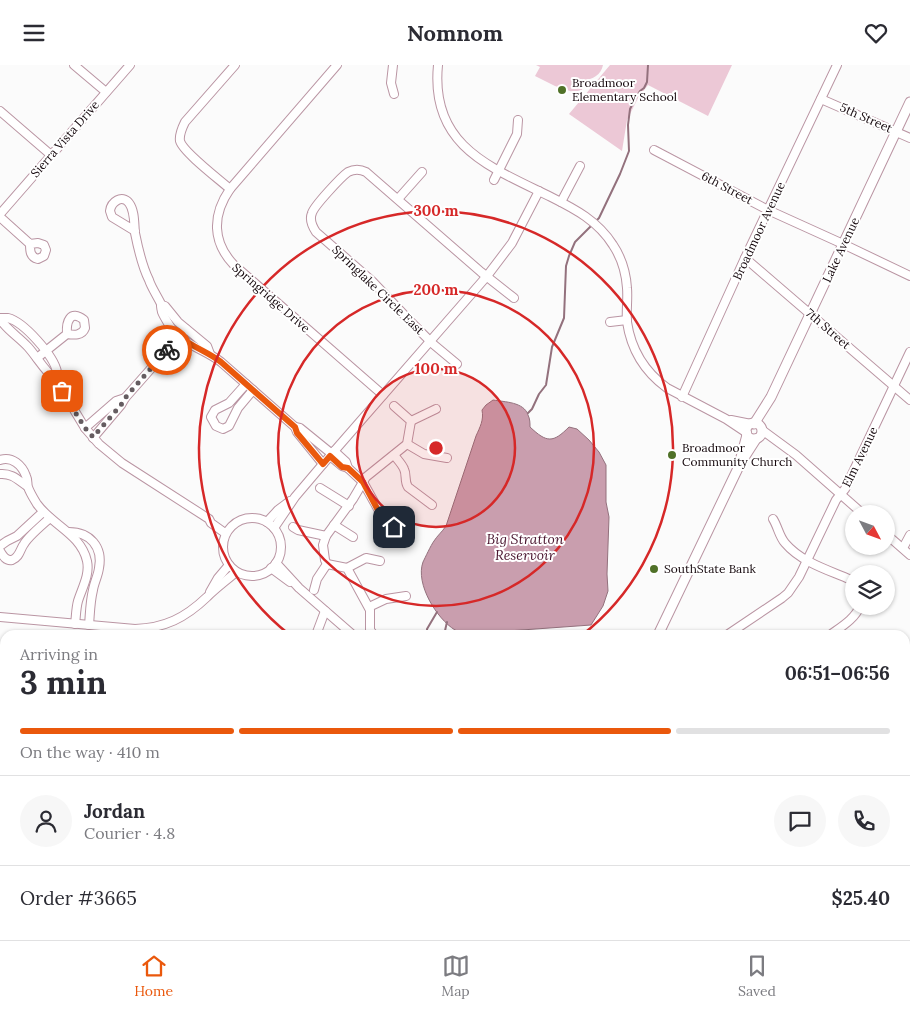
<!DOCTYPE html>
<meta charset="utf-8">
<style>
body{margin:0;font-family:Lora,serif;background:#f7f7f7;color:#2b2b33;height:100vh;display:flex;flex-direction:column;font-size:19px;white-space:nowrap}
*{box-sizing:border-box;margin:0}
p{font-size:16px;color:#7c7c81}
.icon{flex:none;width:28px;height:28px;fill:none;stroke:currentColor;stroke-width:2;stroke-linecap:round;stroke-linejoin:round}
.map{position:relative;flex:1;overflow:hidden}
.panel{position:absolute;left:0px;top:565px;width:910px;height:310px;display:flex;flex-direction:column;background:#fff;border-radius:15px 15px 0 0;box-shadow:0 1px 4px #0004}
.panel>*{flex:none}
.needle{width:32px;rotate:131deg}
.controls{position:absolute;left:845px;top:440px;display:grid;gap:10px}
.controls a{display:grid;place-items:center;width:50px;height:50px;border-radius:50%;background:#fff;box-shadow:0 1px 4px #0004;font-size:25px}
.pin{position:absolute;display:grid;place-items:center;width:42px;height:42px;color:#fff;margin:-21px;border-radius:10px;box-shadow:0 2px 8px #0006}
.courier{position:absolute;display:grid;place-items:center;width:50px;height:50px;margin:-25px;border:4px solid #ea580c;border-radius:50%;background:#fff;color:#222;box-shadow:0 1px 6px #0007}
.headline em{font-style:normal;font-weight:800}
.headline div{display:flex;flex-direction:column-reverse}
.headline{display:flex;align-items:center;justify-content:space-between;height:85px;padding:0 20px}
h1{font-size:32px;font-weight:800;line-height:38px}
.bar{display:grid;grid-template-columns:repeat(4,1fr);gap:8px 5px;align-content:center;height:60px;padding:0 20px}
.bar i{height:6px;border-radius:4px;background:#e1e1e2}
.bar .active{background:#ea580c}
.bar p{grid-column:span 4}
.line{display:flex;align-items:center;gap:12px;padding:0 20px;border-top:1px solid #e1e1e2}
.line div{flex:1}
.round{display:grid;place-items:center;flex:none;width:52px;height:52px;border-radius:26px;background:#f7f7f7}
header{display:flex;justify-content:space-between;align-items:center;height:65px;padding:0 20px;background:#fff;font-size:22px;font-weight:800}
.dock{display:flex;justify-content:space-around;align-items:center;height:70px;border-top:1px solid #e1e1e2;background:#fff;font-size:14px;color:#7c7c81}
.dock a{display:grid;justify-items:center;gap:2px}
.dock .active{color:#ea580c}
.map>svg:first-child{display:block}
</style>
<header><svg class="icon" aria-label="menu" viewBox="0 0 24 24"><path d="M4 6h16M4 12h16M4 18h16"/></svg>Nomnom<svg class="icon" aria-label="heart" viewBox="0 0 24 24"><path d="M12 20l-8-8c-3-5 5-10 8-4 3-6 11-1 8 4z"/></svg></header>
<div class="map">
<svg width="910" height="875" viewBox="0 0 910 875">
<rect width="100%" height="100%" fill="#fbfbfb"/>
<!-- green -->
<g fill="#ecc8d6">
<path d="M536,0H603C601,10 593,14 583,16L582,25L573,27L555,21L535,11L540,2Z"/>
<path d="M610,0H732L708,51L648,20L638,33L627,55L622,86L569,49Z"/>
</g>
<!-- water -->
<path fill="#c99eae" stroke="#93717d" d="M493,335C505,337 524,337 528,350C530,354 530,358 530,362C547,378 553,378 569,362L577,364L589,375L599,387L606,400V437L609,452L607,509L608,526L603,541L591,560L466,569C463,567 458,567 455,565C437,554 415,519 423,497C425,493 431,480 434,476C437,471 442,467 446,461L476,371C480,362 484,355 482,345L486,340Z"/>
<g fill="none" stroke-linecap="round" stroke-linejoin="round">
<!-- stream -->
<g stroke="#93717d" stroke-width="2">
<path d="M595,157L599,153L620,109L629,86L628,60L630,44L636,32L640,26L644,23L647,17L648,0"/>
<path d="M528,348L532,344L539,329L546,320L552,282L564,253L566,201L569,191L575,177L592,160"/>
<path d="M427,570V564L437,547"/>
<path d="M444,570L447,557"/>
<path d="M464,875V870"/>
<path d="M545,875L547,870"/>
</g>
<!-- minor casing -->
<g stroke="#ba95a3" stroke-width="10">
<g id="minor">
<path d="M74,0L106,27"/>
<path d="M337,0L230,124C212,150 212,177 234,200L383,330"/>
<path d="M393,0L391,18L394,29"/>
<path d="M438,0C430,81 490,102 551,132C575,144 598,156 613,180C621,192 626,208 627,223C628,234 626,246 627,257C631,284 645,307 667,323L726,354L747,368"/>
<path d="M821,34L910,73"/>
<path d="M0,46L51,90"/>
<path d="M654,85L768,145L843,179L910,211"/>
<path d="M494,115L517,69L518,55"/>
<path d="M230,124C220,115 183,87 180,76C179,70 182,63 185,57L235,0"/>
<path d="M398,134L422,107"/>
<path d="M561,137L580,101"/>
<path d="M0,149L130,0"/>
<path d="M0,152L30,179C30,186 30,192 38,194L44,191L46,185L44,180L38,178L30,179"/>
<path d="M135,166L112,152L110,146C111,137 122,129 129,138C135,146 134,159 135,168C138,183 142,201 149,215C151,222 159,234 161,239C161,242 161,244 162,247C164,252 168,258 171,263C184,280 206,285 221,297L295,362L300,363L332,389"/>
<path d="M745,193L910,335"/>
<path d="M161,240L165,241L178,257L207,281L210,289"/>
<path d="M0,253C1,253 7,253 8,253C24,257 54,291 57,307C57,308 56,313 56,315"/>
<path d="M0,254C7,265 19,272 28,282C37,292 46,308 56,315L85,363L99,379L122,398L209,454L211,458L225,468"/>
<path d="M610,257L627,255"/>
<path d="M37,293L67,269C74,270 82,271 85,263L84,255C70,244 66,257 67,269"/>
<path d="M457,299L433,279L410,256L372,216L316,167C312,161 309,155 312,148C314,141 341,112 348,107C354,104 360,104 366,107L481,207L514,233"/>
<path d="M246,319L229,338L215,345L211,352L216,361L223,364L229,361L238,343L253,325"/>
<path d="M682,332L745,193L837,0"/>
<path d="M731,355L751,359"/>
<path d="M411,356L436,344"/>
<path d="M295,362L297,367L323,399"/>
<path d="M85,363L116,336L125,333"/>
<path d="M762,365L796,390L863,449"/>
<path d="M93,373L121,340L125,333L186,264"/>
<path d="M407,379L424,389L447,393"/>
<path d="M334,386L346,397L348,403L363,417L383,453L406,471"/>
<path d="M394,390C397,394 402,399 404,404C407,410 404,416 408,422L432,440"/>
<path d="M330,391L342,401L348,403"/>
<path d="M0,395C12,391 22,400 26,411C28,415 27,419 28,422C30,428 34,434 37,439C52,460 81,469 87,496C90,510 82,523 78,536C76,543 76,552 75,559"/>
<path d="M0,409C12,408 18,415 27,421"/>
<path d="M320,423L349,441"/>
<circle cx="252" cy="482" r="29"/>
<path d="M773,454C778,462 779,471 785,478C801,497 828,505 849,514L854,517"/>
<path d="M267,457L278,445L290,436"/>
<path d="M334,460L353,472"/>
<path d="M293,462L298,465L326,471"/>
<path d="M274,463L295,432L323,399L487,211L512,178L539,126"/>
<path d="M69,467C90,467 103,482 99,503C98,511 94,518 93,525C90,537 90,549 89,560"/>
<path d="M886,469L910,490"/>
<path d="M0,481L7,476L17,471L43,447"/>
<path d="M903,483L910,470"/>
<path d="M0,486C3,491 6,496 12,495C20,492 20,484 24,479C28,472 43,459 50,453"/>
<path d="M276,498L299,523L353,570"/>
<path d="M271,503L290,517"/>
<path d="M347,503L366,493L380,496"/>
<path d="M314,525L317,514L327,499"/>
<path d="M210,527L218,513L229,500"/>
<path d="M369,542L386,534L406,531"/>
<path d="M0,552L135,564C165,563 185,553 207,532C216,523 227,515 236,507"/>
<path d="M316,570L325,546"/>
<path d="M374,570L370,565V545L347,503L327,499L325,495L323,480L326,471L353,434L366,412L407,379L411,356L394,341"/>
<path d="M606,570H617"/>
<path d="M727,570L782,533L788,528L799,512L836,435L845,424L910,287"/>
<path d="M830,570C841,562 855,554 860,541"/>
<path d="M905,657L910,659"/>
<path d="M905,741L910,715"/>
<path d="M189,870L198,875"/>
<path d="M766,870V875"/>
<path d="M106,875L110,870"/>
<path d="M291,875L293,870"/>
<path d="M613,875L614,870"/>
<path d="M888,875L889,870"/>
</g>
</g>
<!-- major casing -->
<g stroke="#ba95a3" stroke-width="11">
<g id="major">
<circle cx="754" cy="366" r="8"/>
<path d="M754,359L771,332L910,37"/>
<path d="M740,396L747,370"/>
<path d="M658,570L740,399L756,374"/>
<path d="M507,875L510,870"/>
<path d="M522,875L524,870"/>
</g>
</g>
<!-- highway casing -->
<g stroke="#ba95a3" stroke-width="12">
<g id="highway">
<path d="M0,748L5,750"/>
<path d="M0,767L5,771"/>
<path d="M121,870L127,875"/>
<path d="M146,870L153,875"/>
</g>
</g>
<!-- minor -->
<use href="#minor" stroke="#fff" stroke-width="8"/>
<!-- major -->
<use href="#major" stroke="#fff" stroke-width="9"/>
<!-- highway -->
<use href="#highway" stroke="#fff" stroke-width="10"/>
</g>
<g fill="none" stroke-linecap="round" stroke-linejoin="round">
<!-- done -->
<path stroke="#655c60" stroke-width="5" stroke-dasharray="0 9" d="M62,326L85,363L93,372L121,340L125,333L167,285"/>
<!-- route -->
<path stroke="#ea580c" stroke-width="6" d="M167,285L179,271C192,282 208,287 221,297L295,362L297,368L323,399L330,391L342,402L348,403L363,417L380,449L383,453L394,462"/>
</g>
<!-- distance rings -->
<circle cx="436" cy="383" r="79" fill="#d62828" fill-opacity=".12"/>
<g fill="none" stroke="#d62828" stroke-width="2.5">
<circle cx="436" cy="383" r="79"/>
<circle cx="436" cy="383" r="158"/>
<path d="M290 570A237 237 0 1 1 582 570"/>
</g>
<!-- markers -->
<g fill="#507128" stroke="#fff" stroke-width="2">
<circle cx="562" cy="25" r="5"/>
<circle cx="672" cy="390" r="5"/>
<circle cx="654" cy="504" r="5"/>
</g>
<g text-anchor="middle" stroke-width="4" stroke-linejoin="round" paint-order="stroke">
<!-- poi labels -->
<g font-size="12" fill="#14070c" stroke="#fff" text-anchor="start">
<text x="572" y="22">Broadmoor<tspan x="572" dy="14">Elementary School</tspan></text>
<text x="682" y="387">Broadmoor<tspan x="682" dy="14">Community Church</tspan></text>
<text x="664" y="508">SouthState Bank</text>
</g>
<!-- street labels -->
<g font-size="12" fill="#14070c" stroke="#fff">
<text transform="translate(866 53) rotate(24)" y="4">5th Street</text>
<text transform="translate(65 74) rotate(-49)" y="4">Sierra Vista Drive</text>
<text transform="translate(727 123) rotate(28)" y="4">6th Street</text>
<text transform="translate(759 166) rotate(-65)" y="4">Broadmoor Avenue</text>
<text transform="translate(841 185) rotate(-65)" y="4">Lake Avenue</text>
<text transform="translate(378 225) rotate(44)" y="4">Springlake Circle East</text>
<text transform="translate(271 233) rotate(41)" y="4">Springridge Drive</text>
<text transform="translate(828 264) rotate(41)" y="4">7th Street</text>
<text transform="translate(860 392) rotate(-64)" y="4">Elm Avenue</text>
</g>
<!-- water labels -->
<g font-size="14" font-style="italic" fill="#4a162f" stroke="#fff">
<text x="525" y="479">Big Stratton<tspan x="525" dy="16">Reservoir</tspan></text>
</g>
</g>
<circle cx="436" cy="383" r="8" fill="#d62828" stroke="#fff" stroke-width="2.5"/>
<g font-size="15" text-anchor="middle" font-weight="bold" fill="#d62828" stroke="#fff" stroke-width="4" stroke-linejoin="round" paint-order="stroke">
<text x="436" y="151">300 m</text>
<text x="436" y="230">200 m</text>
<text x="436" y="309">100 m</text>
</g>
</svg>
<div class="controls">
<a><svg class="needle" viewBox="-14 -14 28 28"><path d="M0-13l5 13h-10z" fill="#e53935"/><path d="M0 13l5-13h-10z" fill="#7c7c81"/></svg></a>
<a><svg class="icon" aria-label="layers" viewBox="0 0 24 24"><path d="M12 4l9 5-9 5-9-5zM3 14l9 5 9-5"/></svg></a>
</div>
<div class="pin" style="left:62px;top:326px;background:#ea580c"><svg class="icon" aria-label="bag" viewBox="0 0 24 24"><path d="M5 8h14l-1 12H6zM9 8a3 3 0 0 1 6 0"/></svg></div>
<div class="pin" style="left:394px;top:462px;background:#1f2937"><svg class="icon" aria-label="home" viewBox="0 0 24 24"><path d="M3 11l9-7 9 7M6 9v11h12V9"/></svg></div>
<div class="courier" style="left:167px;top:285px"><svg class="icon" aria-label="bike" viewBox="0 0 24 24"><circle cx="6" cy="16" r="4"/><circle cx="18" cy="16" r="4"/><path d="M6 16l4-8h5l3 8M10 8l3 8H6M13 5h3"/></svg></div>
<section class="panel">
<div class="headline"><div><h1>3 min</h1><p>Arriving in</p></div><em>06:51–06:56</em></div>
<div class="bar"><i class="active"></i><i class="active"></i><i class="active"></i><i></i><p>On the way · 410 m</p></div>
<div class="line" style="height:90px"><a class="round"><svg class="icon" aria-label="person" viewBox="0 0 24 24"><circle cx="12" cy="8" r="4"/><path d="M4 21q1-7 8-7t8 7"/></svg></a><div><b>Jordan</b><p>Courier · 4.8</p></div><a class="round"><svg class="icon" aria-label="chat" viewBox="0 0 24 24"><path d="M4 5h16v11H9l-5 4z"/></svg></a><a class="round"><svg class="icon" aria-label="phone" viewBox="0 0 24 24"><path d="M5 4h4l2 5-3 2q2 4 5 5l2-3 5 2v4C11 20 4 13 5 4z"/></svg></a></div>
<div class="line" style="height:65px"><div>Order #3665</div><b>$25.40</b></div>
</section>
</div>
<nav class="dock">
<a class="active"><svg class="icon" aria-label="home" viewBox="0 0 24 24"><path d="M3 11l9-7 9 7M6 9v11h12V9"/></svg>Home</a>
<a><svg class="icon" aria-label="map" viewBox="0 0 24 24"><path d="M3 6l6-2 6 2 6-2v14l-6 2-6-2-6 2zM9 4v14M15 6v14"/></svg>Map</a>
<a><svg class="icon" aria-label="saved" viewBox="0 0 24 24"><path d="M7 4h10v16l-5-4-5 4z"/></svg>Saved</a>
</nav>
